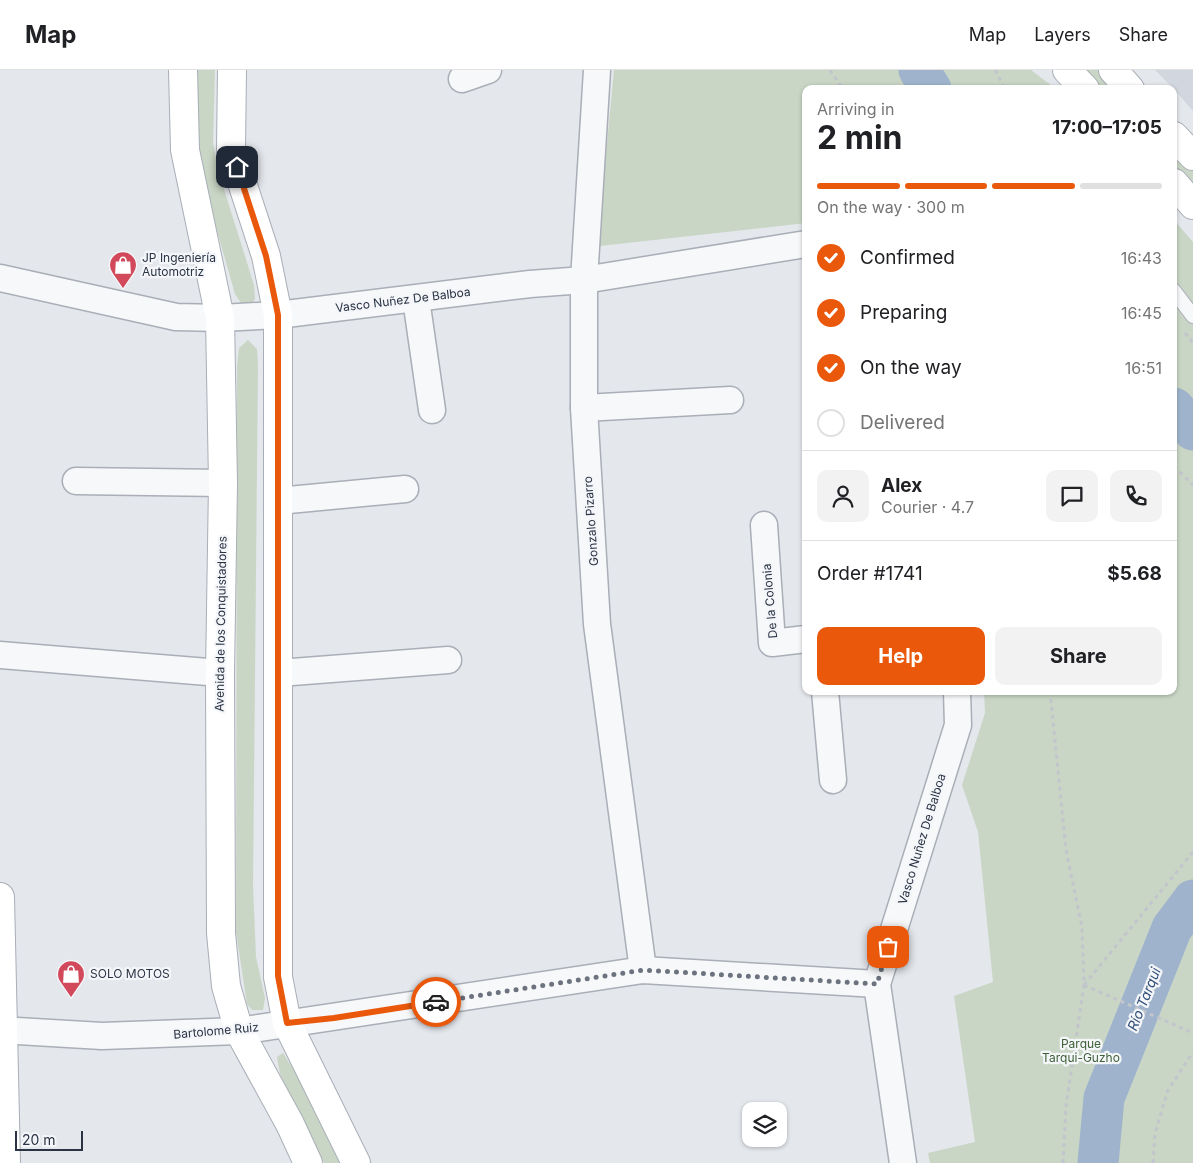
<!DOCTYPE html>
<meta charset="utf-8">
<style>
body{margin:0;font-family:Inter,sans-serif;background:#f2f2f2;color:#202124;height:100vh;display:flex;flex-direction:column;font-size:19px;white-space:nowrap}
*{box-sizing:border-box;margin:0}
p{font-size:16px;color:#757577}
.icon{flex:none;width:28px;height:28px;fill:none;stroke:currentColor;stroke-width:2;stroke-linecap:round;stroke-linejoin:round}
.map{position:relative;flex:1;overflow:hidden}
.side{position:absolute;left:802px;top:15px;width:375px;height:610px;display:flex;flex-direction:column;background:#fff;border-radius:10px;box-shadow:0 1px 4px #0004}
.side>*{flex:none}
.buttons{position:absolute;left:742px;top:1032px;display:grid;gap:10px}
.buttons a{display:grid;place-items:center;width:45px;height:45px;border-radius:10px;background:#fff;box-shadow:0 1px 4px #0004;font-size:25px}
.scale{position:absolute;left:15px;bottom:12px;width:68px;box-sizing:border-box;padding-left:5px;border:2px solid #2b3445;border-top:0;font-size:14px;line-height:18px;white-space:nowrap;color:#2b3445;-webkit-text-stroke:4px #f4f6f9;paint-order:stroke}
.pin{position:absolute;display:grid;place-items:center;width:42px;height:42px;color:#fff;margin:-21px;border-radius:10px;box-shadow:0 2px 8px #0006}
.courier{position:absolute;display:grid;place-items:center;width:50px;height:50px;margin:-25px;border:4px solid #ea580c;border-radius:50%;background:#fff;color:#222;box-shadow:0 1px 6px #0007}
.head em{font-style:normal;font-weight:700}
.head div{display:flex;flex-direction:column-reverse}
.head{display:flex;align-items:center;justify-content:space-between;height:85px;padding:0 15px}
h1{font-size:32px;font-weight:700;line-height:38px}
.bar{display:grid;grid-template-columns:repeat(4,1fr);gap:8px 5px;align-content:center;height:60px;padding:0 15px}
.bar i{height:6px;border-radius:4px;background:#e0e0e0}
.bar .on{background:#ea580c}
.bar p{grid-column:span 4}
.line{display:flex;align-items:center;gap:12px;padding:0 15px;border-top:1px solid #e0e0e0}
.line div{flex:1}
.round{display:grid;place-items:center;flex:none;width:52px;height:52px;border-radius:10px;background:#f2f2f2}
ol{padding:0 15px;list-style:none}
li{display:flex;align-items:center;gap:15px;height:55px}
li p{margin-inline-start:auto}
li .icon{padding:5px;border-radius:50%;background:#ea580c;color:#fff;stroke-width:4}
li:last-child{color:#757577}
li i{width:28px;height:28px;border:2px solid #e0e0e0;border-radius:50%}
.primary-button{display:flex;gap:10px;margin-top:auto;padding:10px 15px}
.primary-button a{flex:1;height:58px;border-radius:10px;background:#ea580c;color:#fff;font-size:20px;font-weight:700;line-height:58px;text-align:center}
.primary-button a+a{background:#f2f2f2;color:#202124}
header{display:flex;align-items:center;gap:30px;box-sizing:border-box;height:70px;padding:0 25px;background:#fff;border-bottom:1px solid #e0e0e0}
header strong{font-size:24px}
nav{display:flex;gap:28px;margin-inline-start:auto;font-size:18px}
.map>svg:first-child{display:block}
</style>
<header>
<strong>Map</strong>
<nav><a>Map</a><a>Layers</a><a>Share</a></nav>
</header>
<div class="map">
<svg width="1193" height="1093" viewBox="0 0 1193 1093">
<rect width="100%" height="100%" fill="#e4e7ec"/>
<!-- built -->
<path fill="#d2d6de" d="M1155,0H1193V41L1174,19Z"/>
<!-- green -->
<g fill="#c9d6c5">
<path d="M195,0H215L213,73L218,100L254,215L255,229L249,237L241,233L235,224L201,104L194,45Z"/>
<path d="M614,0H1031L1056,19H806V153L600,176L598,169Z"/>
<path d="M1076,0H1102L1120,19H1091Z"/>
<path d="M1174,75L1193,95V132L1174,112Z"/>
<path d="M1174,150L1193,172V1093H930L928,1083L975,1072L954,926L993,912L978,762L962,715L985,643L984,621H1174Z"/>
<path d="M248,270L257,279L258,295L253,815L256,887L265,928L263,940H252L247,934L236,862L237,296L239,278Z"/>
<path d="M283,983L313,1031L342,1093H324L280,1004L277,987Z"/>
</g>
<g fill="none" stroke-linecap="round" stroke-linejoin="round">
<!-- river -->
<g stroke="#9fb4cc" stroke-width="41">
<path d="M919,0L931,19"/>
<path d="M1174,338L1193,360"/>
<path d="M1098,1093L1104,1028L1172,858L1193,830"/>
</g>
<!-- service casing -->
<g stroke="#a9aeb7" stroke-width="16">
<path id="service" d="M1174,221L1193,246"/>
</g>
<!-- minor casing -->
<g stroke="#a9aeb7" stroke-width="29">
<g id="minor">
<path d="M597,0L584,210V338L597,554L643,900"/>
<path d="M462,9L488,0"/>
<path d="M0,208L176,247L220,248L278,245L530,214L584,210L806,174"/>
<path d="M416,229L432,340"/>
<path d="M584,338L730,330"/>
<path d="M76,411L223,413"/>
<path d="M278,431L405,419"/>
<path d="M764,455L772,573L806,569"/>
<path d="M0,585L220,603"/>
<path d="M279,603L448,590"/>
<path d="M825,621L833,710"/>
<path d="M0,960L102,966L239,961L643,900L877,914"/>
<path d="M903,1093L877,914L958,655L957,621"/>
</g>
</g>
<!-- secondary casing -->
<g stroke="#a9aeb7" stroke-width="30">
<g id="secondary">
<path d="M183,0L185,80L220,248L223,413L220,603L221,863L226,916L239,961L290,1054L308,1093"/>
<path d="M232,0L231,79L266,186L278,245V907L287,953L356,1093"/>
<path d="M1067,0L1085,19"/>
<path d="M1113,0L1130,19"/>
<path d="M1174,66L1193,86"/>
<path d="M1174,113L1193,135"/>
<path d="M0,827L6,1093"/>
</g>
</g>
<!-- path -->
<g stroke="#c2c5cb" stroke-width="3" stroke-dasharray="4 4" stroke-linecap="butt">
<path d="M830,0L843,19"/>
<path d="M995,0L1005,19"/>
<path d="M1185,263L1193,273"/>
<path d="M1174,396L1193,415"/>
<path d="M1050,621L1066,780L1082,857L1084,915L1066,1036L1063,1093"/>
<path d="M1084,915L1193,782"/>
<path d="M1084,915L1193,963"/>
<path d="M1153,1093L1155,1063L1168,1020L1193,982"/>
</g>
<!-- service -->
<use href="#service" stroke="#f7f8fa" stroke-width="14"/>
<!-- minor -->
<use href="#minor" stroke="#f7f8fa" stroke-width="26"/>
<!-- secondary -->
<use href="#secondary" stroke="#fff" stroke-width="28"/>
</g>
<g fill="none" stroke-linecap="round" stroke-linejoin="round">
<!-- done -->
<path stroke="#6c737f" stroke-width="5" stroke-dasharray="0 9" d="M436,932L643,900L877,914L888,877"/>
<!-- route -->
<path stroke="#ea580c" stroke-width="6" d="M237,97L266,186L278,245V906L287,953L334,948L436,932"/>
</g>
<!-- icons -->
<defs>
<g id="shop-pin" transform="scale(1.4375)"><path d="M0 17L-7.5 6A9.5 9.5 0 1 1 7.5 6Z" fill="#d1495b" stroke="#f4f6f9"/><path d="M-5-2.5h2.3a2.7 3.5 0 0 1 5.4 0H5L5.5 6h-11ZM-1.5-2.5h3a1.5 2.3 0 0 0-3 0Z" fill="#fff"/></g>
</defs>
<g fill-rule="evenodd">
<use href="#shop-pin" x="123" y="195"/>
<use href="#shop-pin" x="71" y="904"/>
</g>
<g text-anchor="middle" stroke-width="4.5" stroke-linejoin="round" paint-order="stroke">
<!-- poi labels -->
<g font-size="12" fill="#2b3445" stroke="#f4f6f9" text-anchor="start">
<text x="142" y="192">JP Ingeniería<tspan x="142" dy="14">Automotriz</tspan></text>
<text x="90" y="908">SOLO MOTOS</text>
</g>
<!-- street labels -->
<g font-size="12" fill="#2b3445" stroke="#f4f6f9">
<text transform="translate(403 230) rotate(-7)" y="4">Vasco Nuñez De Balboa</text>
<text transform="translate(591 451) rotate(-94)" y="4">Gonzalo Pizarro</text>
<text transform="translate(770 531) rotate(-95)" y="4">De la Colonia</text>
<text transform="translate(221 554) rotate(-89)" y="4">Avenida de los Conquistadores</text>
<text transform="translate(922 769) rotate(-73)" y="4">Vasco Nuñez De Balboa</text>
<text transform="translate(216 961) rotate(-5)" y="4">Bartolome Ruiz</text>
</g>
<!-- park labels -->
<g font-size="12" fill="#3f6138" stroke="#f4f6f9">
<text x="1081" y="978">Parque<tspan x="1081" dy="14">Tarqui-Guzho</tspan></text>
</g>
<!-- water labels -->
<g font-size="14" font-style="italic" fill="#34527a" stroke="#f4f6f9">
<text transform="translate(1144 929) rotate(-68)" y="5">Río Tarqui</text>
</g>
</g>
</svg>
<div class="buttons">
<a><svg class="icon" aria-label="layers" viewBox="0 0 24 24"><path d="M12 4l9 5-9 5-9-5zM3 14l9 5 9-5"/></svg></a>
</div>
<div class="scale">20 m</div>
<div class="pin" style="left:888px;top:877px;background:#ea580c"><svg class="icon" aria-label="bag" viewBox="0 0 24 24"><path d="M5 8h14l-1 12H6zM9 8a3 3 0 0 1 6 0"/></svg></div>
<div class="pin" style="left:237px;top:97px;background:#1f2937"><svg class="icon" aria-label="home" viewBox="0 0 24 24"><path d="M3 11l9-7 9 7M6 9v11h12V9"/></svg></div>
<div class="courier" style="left:436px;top:932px"><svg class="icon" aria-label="car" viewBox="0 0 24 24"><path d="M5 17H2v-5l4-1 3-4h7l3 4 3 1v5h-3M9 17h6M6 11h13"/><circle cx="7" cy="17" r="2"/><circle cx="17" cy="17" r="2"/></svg></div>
<section class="side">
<div class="head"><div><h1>2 min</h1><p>Arriving in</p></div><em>17:00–17:05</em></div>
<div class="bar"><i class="on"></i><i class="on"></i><i class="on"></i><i></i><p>On the way · 300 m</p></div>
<ol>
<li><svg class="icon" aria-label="check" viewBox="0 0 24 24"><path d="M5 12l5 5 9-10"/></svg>Confirmed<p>16:43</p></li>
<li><svg class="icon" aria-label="check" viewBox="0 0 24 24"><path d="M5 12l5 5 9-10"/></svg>Preparing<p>16:45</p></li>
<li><svg class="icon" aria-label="check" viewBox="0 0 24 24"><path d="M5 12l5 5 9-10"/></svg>On the way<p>16:51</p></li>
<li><i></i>Delivered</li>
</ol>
<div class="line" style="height:90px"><a class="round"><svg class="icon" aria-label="person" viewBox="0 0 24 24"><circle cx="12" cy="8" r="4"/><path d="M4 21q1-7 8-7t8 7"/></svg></a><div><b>Alex</b><p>Courier · 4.7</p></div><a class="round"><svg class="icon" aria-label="chat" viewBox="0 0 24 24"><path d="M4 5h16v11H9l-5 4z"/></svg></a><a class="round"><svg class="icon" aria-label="phone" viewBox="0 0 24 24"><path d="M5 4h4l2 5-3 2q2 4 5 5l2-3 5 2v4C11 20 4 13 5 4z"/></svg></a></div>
<div class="line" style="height:65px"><div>Order #1741</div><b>$5.68</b></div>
<div class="primary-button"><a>Help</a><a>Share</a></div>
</section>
</div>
